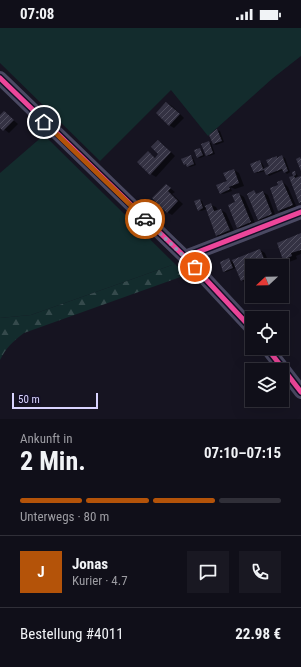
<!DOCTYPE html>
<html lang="de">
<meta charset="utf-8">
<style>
body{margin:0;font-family:"Roboto Condensed",sans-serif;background:#191822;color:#f1f3f6;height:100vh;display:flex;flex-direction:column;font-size:15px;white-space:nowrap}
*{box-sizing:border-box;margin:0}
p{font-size:13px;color:#9c9ca2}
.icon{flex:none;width:22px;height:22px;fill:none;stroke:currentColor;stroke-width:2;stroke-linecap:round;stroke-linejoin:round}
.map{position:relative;height:391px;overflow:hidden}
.drawer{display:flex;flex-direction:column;background:#100f19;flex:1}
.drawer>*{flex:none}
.needle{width:26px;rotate:248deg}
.controls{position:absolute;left:245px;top:231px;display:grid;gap:8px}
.controls a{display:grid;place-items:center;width:44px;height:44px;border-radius:0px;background:#100f19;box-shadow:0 4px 16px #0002,0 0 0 1px #302f38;font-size:20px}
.scale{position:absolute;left:12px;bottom:10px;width:86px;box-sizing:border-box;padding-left:4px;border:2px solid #d9d4ff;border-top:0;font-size:11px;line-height:14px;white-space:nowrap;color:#d9d4ff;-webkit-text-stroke:3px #130f26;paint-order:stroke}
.pin{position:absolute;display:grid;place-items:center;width:34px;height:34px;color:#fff;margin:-17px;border:2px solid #fff;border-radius:50%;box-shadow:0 1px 4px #0007}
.courier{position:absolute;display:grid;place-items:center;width:40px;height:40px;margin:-20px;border:3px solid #b45309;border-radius:50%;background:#fff;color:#222;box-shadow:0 1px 5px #0007}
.headline em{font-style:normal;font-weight:700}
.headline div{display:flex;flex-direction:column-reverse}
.headline{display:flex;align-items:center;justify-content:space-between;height:68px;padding:0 20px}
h1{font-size:26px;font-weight:700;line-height:30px}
.bar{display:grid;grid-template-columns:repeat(4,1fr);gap:6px 4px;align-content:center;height:48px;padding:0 20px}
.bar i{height:5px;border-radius:3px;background:#302f38}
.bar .selected{background:#b45309}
.bar p{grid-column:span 4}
.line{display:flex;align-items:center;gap:10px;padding:0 20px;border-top:1px solid #302f38}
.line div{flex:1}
.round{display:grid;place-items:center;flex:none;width:42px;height:42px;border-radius:0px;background:#191822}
.status{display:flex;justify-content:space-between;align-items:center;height:28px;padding:0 20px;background:#100f19;direction:ltr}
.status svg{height:11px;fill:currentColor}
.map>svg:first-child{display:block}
</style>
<div class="status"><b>07:08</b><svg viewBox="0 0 49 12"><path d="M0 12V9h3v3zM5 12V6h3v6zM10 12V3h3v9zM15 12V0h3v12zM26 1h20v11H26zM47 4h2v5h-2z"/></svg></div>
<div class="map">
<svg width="301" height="391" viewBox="0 0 301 391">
<defs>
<pattern id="forest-firs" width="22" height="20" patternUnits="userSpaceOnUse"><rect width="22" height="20" fill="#132c2d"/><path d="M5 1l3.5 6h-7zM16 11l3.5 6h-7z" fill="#354a4c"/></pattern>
<pattern id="building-hatch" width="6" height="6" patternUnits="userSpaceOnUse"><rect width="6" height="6" fill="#343243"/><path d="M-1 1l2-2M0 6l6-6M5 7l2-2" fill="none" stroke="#514f5f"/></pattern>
</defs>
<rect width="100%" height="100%" fill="#161421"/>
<!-- green -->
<g fill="#132c2d">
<path d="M0,0H301V28L273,50L208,108L171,62L100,133L0,35Z"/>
<path d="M44,107L175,236L31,287L0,290V145Z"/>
</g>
<!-- forest -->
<path fill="url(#forest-firs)" d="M175,236L186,247L24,305C13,313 6,320 0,332V290L31,287Z"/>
<!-- shadow -->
<g fill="#0007">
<path d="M167,75L172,78L184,90L174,100L169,97Z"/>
<path d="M4,84L18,96L9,105L0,98V88Z"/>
<path d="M217,102L220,103L224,114L216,117L214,116L211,108Z"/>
<path d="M158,113L163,116L175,128L156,149L151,146L148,124L156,130L160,126Z"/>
<path d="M208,114L211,115L215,126L209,128L207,127Z"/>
<path d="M200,121L202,122L205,128L200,130L197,129Z"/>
<path d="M191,128L193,130L196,137L190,139L185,136Z"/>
<path d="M277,129L279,130L282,129L285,130L290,144L287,146L283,142L269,148L266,143L257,145L254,144L260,134L262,135L265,141L270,139Z"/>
<path d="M234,142L239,145L244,158L235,161L230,159L232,163L223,166L220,165Z"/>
<path d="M295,144L298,148L296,149L297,151L301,149V175L290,150L294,148L293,145Z"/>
<path d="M282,153L288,159L297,180L284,186L279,183L271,161L280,157Z"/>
<path d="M166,157L175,164L172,166L183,176L172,187L167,184Z"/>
<path d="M254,164L257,167L263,164L268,167L276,189L263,194L258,191Z"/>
<path d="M239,166L244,169L256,197L243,203L238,200L229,178L236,175Z"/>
<path d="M199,172L202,173L204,179L211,177L216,179L218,183L221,182L226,185L235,205L222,211L217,208L207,181L201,183L199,182Z"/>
<path d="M301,206V226L296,228L297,231L289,234L284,231Z"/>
<path d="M260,222L265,225L270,238H252V253L246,255L241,252L236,240L226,244L224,243L229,231L232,234Z"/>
<path d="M282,239H284L286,240L290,250L286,251L287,255L282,258Z"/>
</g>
<!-- building -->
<g fill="url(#building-hatch)">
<path d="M166,74L180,86L169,98L156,85Z"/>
<path d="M4,83L14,92L3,103L0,100V87Z"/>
<path d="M217,101L222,113L213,116L209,107Z"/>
<path d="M158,112L171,124L150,147L137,134L148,123L155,130L158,126L151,119Z"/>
<path d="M209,113L213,125L206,128L201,116Z"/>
<path d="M200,120L203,127L197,130L194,122Z"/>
<path d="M191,127L194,136L187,139L186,136L184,137L181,131Z"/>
<path d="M282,127L288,143L284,145L282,141L266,147L264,142L254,145L250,136L260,132L263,141L269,138L266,132L277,128V130Z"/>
<path d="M300,129L301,131V143L296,131Z"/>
<path d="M234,141L239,155L229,159L230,161L220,166L216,157L227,153L223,145Z"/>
<path d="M295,143L296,147L294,148L295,150L301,148V174L299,175L289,149L293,148L292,144Z"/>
<path d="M282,152L293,177L278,183L270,160L278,157L277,154Z"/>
<path d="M166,156L171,160L168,163L178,173L167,185L152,170Z"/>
<path d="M254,162L256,166L263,163L272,186L258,192L247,166Z"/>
<path d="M239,165L251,194L237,200L228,177L235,174L232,167Z"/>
<path d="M200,171L203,180L198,183L194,173Z"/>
<path d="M211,175L214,183L221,181L230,202L216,208L205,178Z"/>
<path d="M301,205V222L291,225L292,228L283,232L277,215Z"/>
<path d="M260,221L267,238H252V248L241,253L232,232Z"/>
<path d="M229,230L233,240L223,244L220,234Z"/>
<path d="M284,237L289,248L284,250L285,254L282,256V238Z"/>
</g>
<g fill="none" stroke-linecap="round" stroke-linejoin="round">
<!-- minor -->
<g stroke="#4a4962" stroke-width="14">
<path d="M0,50L185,229L252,301"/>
<path d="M185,229L301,184"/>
<path d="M267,320L301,364"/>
</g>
<!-- cycleway casing -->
<g stroke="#130f26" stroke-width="8">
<g id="cycleway">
<path d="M0,50L185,229L252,301"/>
<path d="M185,229L301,184"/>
<path d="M267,320L301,364"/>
</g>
</g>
<!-- cycleway -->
<use href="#cycleway" stroke="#ed469a" stroke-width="5"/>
</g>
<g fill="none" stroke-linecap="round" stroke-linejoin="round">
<!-- done -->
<path stroke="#9591b1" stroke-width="4" stroke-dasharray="0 7.2" d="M145,191L195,239"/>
<!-- route -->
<path stroke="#b45309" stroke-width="5" d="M44,94L145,191"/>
</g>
</svg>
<div class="controls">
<a><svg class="needle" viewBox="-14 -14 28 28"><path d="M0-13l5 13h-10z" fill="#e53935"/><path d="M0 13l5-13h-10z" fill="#9c9ca2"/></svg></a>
<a><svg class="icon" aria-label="locate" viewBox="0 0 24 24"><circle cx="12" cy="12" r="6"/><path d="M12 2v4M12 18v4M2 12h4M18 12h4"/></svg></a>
<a><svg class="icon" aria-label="layers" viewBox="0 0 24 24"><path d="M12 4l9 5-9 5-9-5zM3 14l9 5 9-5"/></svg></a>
</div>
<div class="scale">50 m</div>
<div class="pin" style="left:195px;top:239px;background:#ea580c"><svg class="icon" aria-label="bag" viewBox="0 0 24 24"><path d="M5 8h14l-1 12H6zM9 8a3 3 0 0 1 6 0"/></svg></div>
<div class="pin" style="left:44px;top:94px;background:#1f2937"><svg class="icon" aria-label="home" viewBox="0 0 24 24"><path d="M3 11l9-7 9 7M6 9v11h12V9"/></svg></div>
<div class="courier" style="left:145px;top:191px"><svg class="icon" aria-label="car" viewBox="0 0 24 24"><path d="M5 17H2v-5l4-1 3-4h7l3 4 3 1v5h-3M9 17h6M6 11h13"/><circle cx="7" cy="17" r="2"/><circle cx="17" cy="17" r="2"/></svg></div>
</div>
<section class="drawer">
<div class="headline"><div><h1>2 Min.</h1><p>Ankunft in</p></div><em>07:10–07:15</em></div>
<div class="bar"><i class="selected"></i><i class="selected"></i><i class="selected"></i><i></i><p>Unterwegs · 80 m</p></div>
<div class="line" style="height:72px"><b class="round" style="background:#b45309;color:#fff">J</b><div><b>Jonas</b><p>Kurier · 4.7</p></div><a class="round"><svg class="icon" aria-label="chat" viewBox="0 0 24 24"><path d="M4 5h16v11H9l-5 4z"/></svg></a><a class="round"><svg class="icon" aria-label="phone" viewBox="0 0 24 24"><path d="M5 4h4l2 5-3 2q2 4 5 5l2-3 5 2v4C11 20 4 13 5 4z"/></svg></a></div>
<div class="line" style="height:52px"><div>Bestellung #4011</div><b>22.98 €</b></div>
</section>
